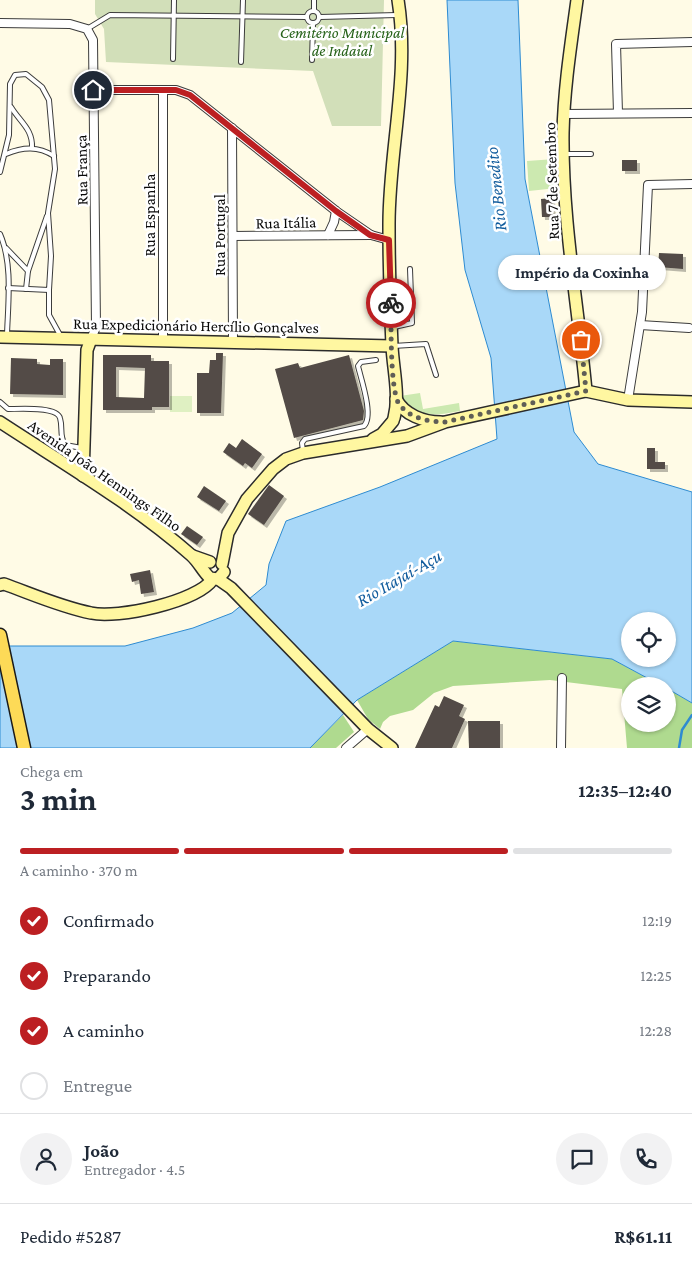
<!DOCTYPE html>
<html lang="pt">
<meta charset="utf-8">
<style>
body{margin:0;font-family:"Crimson Pro",serif;background:#f2f2f3;color:#1f2937;height:100vh;display:flex;flex-direction:column;font-size:19px;white-space:nowrap}
*{box-sizing:border-box;margin:0}
p{font-size:16px;color:#747a83}
.icon{flex:none;width:28px;height:28px;fill:none;stroke:currentColor;stroke-width:2;stroke-linecap:round;stroke-linejoin:round}
.map{position:relative;height:748px;overflow:hidden}
.drawer{display:flex;flex-direction:column;background:#fff;flex:1}
.drawer>*{flex:none}
.buttons{position:absolute;left:621px;top:612px;display:grid;gap:10px}
.buttons a{display:grid;place-items:center;width:55px;height:55px;border-radius:50%;background:#fff;box-shadow:0 1px 4px #0004;font-size:25px}
.pin{position:absolute;display:grid;place-items:center;width:42px;height:42px;color:#fff;margin:-21px;border:2px solid #fff;border-radius:50%;box-shadow:0 1px 5px #0007}
.courier{position:absolute;display:grid;place-items:center;width:50px;height:50px;margin:-25px;border:4px solid #bc1f22;border-radius:50%;background:#fff;color:#222;box-shadow:0 1px 6px #0007}
.bubble{position:absolute;height:35px;border-radius:18px;background:#fff;box-shadow:0 1px 4px #0004;font-size:16px;font-weight:700;line-height:35px;text-align:center}
.headline em{font-style:normal;font-weight:700}
.headline div{display:flex;flex-direction:column-reverse}
.headline{display:flex;align-items:center;justify-content:space-between;height:85px;padding:0 20px}
h1{font-size:32px;font-weight:700;line-height:38px}
.bar{display:grid;grid-template-columns:repeat(4,1fr);gap:8px 5px;align-content:center;height:60px;padding:0 20px}
.bar i{height:6px;border-radius:4px;background:#e0e1e3}
.bar .on{background:#bc1f22}
.bar p{grid-column:span 4}
.line{display:flex;align-items:center;gap:12px;padding:0 20px;border-top:1px solid #e0e1e3}
.line div{flex:1}
.round{display:grid;place-items:center;flex:none;width:52px;height:52px;border-radius:26px;background:#f2f2f3}
ol{padding:0 20px;list-style:none}
li{display:flex;align-items:center;gap:15px;height:55px}
li p{margin-inline-start:auto}
li .icon{padding:5px;border-radius:50%;background:#bc1f22;color:#fff;stroke-width:4}
li:last-child{color:#747a83}
li i{width:28px;height:28px;border:2px solid #e0e1e3;border-radius:50%}
.map>svg:first-child{display:block}
</style>
<div class="map">
<svg width="692" height="748" viewBox="0 0 692 748">
<defs>
<filter id="shadow"><feDropShadow dx="3" dy="3" stdDeviation="0" flood-color="#0004"/></filter>
</defs>
<rect width="100%" height="100%" fill="#fffbe6"/>
<!-- green -->
<g fill="#cce9b0">
<path d="M555,159L557,188L529,191L527,161Z"/>
<path d="M420,393L423,409L459,403L460,411C433,416 420,419 400,396Z"/>
</g>
<!-- forest -->
<g fill="#afda8f">
<path d="M453,641L612,659L662,686H630V724H668V689L692,703V748H627L622,689L550,680L453,686L434,693L413,710L390,716L383,722L380,729L368,719L357,700Z"/>
<path d="M343,715L354,732L336,748H310Z"/>
</g>
<!-- cemetery -->
<path fill="#d2dfb9" d="M95,0H384L381,126H332L313,71L106,62L104,29L95,14Z"/>
<!-- pitch -->
<rect fill="#dff0c2" x="170" y="396" width="22" height="16"/>
<!-- water -->
<path fill="#a9d8f8" stroke="#2e8bd1" fill-rule="evenodd" d="M447,0H518L525,179L574,432L598,464L692,492V703L668,689V686H662L612,659L453,641L357,700L310,748H0V646H125L193,628L232,613L266,585L269,564L286,521L380,487L497,439L491,358L465,270L455,183ZM630,621H668V659H630Z"/>
<g fill="none" stroke-linecap="round" stroke-linejoin="round">
<!-- stream -->
<path stroke="#2e8bd1" stroke-width="2.5" d="M679,748L682,730L692,715"/>
</g>
<!-- building -->
<g fill="#524b46" fill-rule="evenodd" filter="url(#shadow)">
<rect x="622" y="160" width="15" height="11"/>
<path d="M552,198L553,217H542L541,199Z"/>
<path d="M659,253L683,254V269L658,267Z"/>
<path d="M216,353H223L221,413H197V373H209L210,360H216Z"/>
<path d="M103,355H151V361H169V407H152V410H103ZM116,367L145,368L144,398L116,397Z"/>
<path d="M349,355L364,411L363,420L294,438L275,369L298,363L300,368Z"/>
<path d="M11,358L37,359V364L50,365V359H63V395L10,394Z"/>
<path d="M242,439L262,454L252,468L245,463L243,466L223,452L229,443L236,448Z"/>
<path d="M647,448H655V462H665V469H647Z"/>
<path d="M269,485L284,496L264,525L248,514Z"/>
<path d="M204,486L226,501L219,511L197,497Z"/>
<path d="M187,526L203,537L197,545L181,534Z"/>
<path d="M150,570L154,592L141,594L139,580L132,582L130,574Z"/>
<path d="M444,696L464,705L459,716L465,719L452,748H415L435,705L439,707Z"/>
<path d="M468,721H500V748H469Z"/>
</g>
<g fill="none" stroke-linecap="round" stroke-linejoin="round">
<!-- lane casing -->
<g stroke="#3c3c3c" stroke-width="6">
<g id="lane">
<circle cx="313" cy="17" r="6"/>
<path d="M314,11V0"/>
<path d="M320,17L397,15"/>
<path d="M87,29L110,15L307,17"/>
<path d="M173,59L174,0"/>
<path d="M312,60L313,24"/>
<path d="M241,62L243,0"/>
<path d="M11,107C20,122 33,129 32,148"/>
<path d="M6,154C23,147 38,146 54,156"/>
<path d="M566,154H591"/>
<path d="M0,172L9,135L10,84L15,75L26,74L42,87L49,100L55,169L48,213L51,256L49,290L8,288"/>
<path d="M0,234C13,264 8,303 7,335"/>
<path d="M6,248L28,271"/>
<path d="M26,289L28,271L47,216"/>
<path d="M49,290V315L60,335"/>
<path d="M394,327L412,323L410,269"/>
<path d="M393,346L426,344L436,375"/>
<path d="M0,402L8,409C19,409 57,406 60,418C63,428 59,435 65,445L82,448"/>
<path d="M303,451L302,443L305,439L364,426C374,416 361,379 358,366L361,362L376,360"/>
</g>
</g>
<!-- street casing -->
<g stroke="#3c3c3c" stroke-width="10">
<g id="street">
<path d="M0,23L70,24L87,29L93,40L96,327L91,339"/>
<path d="M93,90H176L190,95L336,211L371,235L389,240"/>
<path d="M618,113L616,44L692,42"/>
<path d="M564,114L692,113"/>
<path d="M232,128L233,342"/>
<path d="M328,235L334,222L336,211"/>
<path d="M233,236L371,235"/>
<path d="M640,325L689,328"/>
<path d="M163,340V90"/>
<path d="M628,400L642,312L648,185L692,184"/>
<path d="M346,748L368,729"/>
<path d="M561,748L562,678"/>
</g>
</g>
<!-- secondary casing -->
<g stroke="#2b2b2b" stroke-width="14">
<g id="secondary">
<path d="M577,0C571,44 564,88 563,133C562,219 578,305 586,391"/>
<path d="M0,337L392,346"/>
<path d="M396,399C404,415 424,422 441,422"/>
<path d="M394,418C400,395 393,369 392,346C390,305 389,265 389,224C389,149 410,75 398,0"/>
<path d="M0,422C64,464 133,504 191,555C199,562 203,572 210,578L218,579L224,572"/>
<path d="M373,439L382,434L393,421"/>
<path d="M83,476L87,350L91,339"/>
<path d="M193,556L210,562"/>
<path d="M222,564L228,533L247,499L273,469L286,459L303,453L407,436L445,422L586,391L628,400L692,402"/>
<path d="M218,579L231,588L368,729L392,748"/>
<path d="M0,585L4,584C32,594 61,607 91,613C117,619 197,602 213,579"/>
</g>
</g>
<!-- primary casing -->
<g stroke="#1a1a1a" stroke-width="15">
<path id="primary" d="M0,635L24,748"/>
</g>
<!-- lane -->
<use href="#lane" stroke="#fff" stroke-width="4"/>
<!-- street -->
<use href="#street" stroke="#fff" stroke-width="8"/>
<!-- secondary -->
<use href="#secondary" stroke="#fff7a1" stroke-width="11"/>
<!-- primary -->
<use href="#primary" stroke="#fdda57" stroke-width="12"/>
</g>
<g fill="none" stroke-linecap="round" stroke-linejoin="round">
<!-- done -->
<path stroke="#5f5e56" stroke-width="5" stroke-dasharray="0 9" d="M391,303C391,322 390,391 399,404C409,418 429,422 445,422L586,391L581,340"/>
<!-- route -->
<path stroke="#bc1f22" stroke-width="6" d="M93,90H176L190,95L336,211L370,235L389,240L391,303"/>
</g>
<g text-anchor="middle" stroke-width="5" stroke-linejoin="round" paint-order="stroke">
<!-- park labels -->
<g font-size="16" font-style="italic" fill="#266219" stroke="#fff">
<text x="342" y="38">Cemitério Municipal<tspan x="342" dy="18">de Indaial</tspan></text>
</g>
<!-- street labels -->
<g font-size="16" fill="#090909" stroke="#fff">
<text transform="translate(81 170) rotate(-91)" y="6">Rua França</text>
<text transform="translate(551 181) rotate(-92)" y="6">Rua 7 de Setembro</text>
<text transform="translate(149 215) rotate(-90)" y="6">Rua Espanha</text>
<text transform="translate(286 222) rotate(-1)" y="6">Rua Itália</text>
<text transform="translate(219 235) rotate(-90)" y="6">Rua Portugal</text>
<text transform="translate(196 325) rotate(1)" y="6">Rua Expedicionário Hercílio Gonçalves</text>
<text transform="translate(105 475) rotate(35)" y="6">Avenida João Hennings Filho</text>
</g>
<!-- water labels -->
<g font-size="18" font-style="italic" fill="#115c9d" stroke="#fff">
<text transform="translate(496 189) rotate(-96)" y="6">Rio Benedito</text>
<text transform="translate(399 578) rotate(-30)" y="6">Rio Itajaí-Açu</text>
</g>
</g>
</svg>
<div class="buttons">
<a><svg class="icon" aria-label="locate" viewBox="0 0 24 24"><circle cx="12" cy="12" r="6"/><path d="M12 2v4M12 18v4M2 12h4M18 12h4"/></svg></a>
<a><svg class="icon" aria-label="layers" viewBox="0 0 24 24"><path d="M12 4l9 5-9 5-9-5zM3 14l9 5 9-5"/></svg></a>
</div>
<div class="pin" style="left:581px;top:340px;background:#ea580c"><svg class="icon" aria-label="bag" viewBox="0 0 24 24"><path d="M5 8h14l-1 12H6zM9 8a3 3 0 0 1 6 0"/></svg></div>
<div class="pin" style="left:93px;top:90px;background:#1f2937"><svg class="icon" aria-label="home" viewBox="0 0 24 24"><path d="M3 11l9-7 9 7M6 9v11h12V9"/></svg></div>
<div class="courier" style="left:391px;top:303px"><svg class="icon" aria-label="bike" viewBox="0 0 24 24"><circle cx="6" cy="16" r="4"/><circle cx="18" cy="16" r="4"/><path d="M6 16l4-8h5l3 8M10 8l3 8H6M13 5h3"/></svg></div>
<div class="bubble" style="left:498px;top:255px;width:168px">Império da Coxinha</div>
</div>
<section class="drawer">
<div class="headline"><div><h1>3 min</h1><p>Chega em</p></div><em>12:35–12:40</em></div>
<div class="bar"><i class="on"></i><i class="on"></i><i class="on"></i><i></i><p>A caminho · 370 m</p></div>
<ol>
<li><svg class="icon" aria-label="check" viewBox="0 0 24 24"><path d="M5 12l5 5 9-10"/></svg>Confirmado<p>12:19</p></li>
<li><svg class="icon" aria-label="check" viewBox="0 0 24 24"><path d="M5 12l5 5 9-10"/></svg>Preparando<p>12:25</p></li>
<li><svg class="icon" aria-label="check" viewBox="0 0 24 24"><path d="M5 12l5 5 9-10"/></svg>A caminho<p>12:28</p></li>
<li><i></i>Entregue</li>
</ol>
<div class="line" style="height:90px"><a class="round"><svg class="icon" aria-label="person" viewBox="0 0 24 24"><circle cx="12" cy="8" r="4"/><path d="M4 21q1-7 8-7t8 7"/></svg></a><div><b>João</b><p>Entregador · 4.5</p></div><a class="round"><svg class="icon" aria-label="chat" viewBox="0 0 24 24"><path d="M4 5h16v11H9l-5 4z"/></svg></a><a class="round"><svg class="icon" aria-label="phone" viewBox="0 0 24 24"><path d="M5 4h4l2 5-3 2q2 4 5 5l2-3 5 2v4C11 20 4 13 5 4z"/></svg></a></div>
<div class="line" style="height:65px"><div>Pedido #5287</div><b>R$61.11</b></div>
</section>
